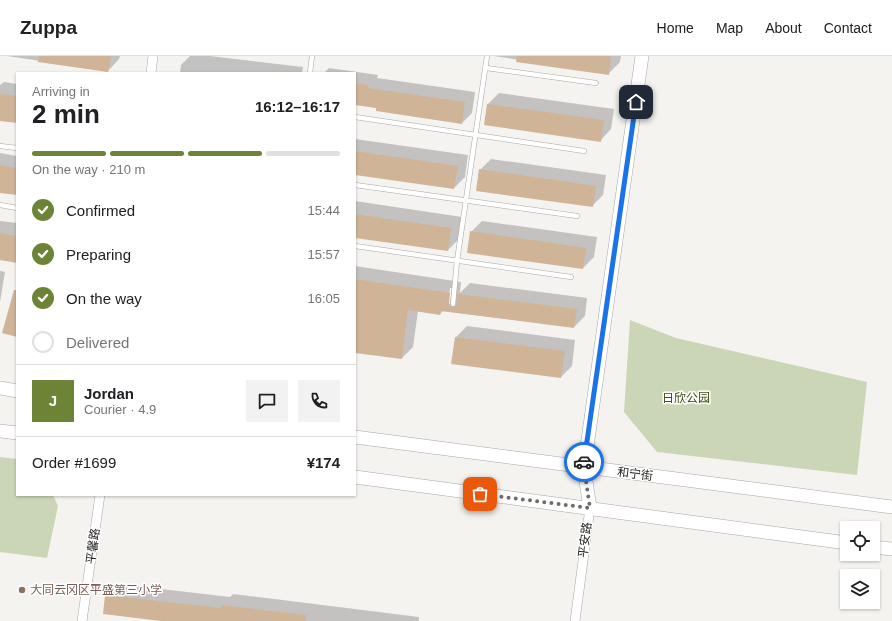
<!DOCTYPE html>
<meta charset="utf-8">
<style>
body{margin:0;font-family:Arial,"Noto Sans SC",sans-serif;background:#f2f2f2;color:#202124;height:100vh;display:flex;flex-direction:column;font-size:15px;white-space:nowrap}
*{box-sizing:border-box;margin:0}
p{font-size:13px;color:#757577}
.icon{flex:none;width:22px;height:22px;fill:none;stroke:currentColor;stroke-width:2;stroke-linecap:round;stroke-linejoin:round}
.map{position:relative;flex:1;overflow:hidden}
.sheet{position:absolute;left:16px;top:16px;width:340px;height:424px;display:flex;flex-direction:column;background:#fff;border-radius:0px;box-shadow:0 1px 3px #0004}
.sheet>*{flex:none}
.controls{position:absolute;left:840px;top:465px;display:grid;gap:8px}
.controls a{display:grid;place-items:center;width:40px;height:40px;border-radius:0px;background:#fff;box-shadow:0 1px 3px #0004;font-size:20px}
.pin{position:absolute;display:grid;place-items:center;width:34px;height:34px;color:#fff;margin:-17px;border-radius:8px;box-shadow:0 2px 6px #0006}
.courier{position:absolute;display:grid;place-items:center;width:40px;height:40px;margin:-20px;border:3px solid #1a73e8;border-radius:50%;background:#fff;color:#222;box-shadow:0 1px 5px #0007}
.overview em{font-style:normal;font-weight:600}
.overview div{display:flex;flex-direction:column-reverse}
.overview{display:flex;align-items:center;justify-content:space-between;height:68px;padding:0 16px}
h1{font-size:26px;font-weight:600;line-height:30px}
.bar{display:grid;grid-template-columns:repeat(4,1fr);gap:6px 4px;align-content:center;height:48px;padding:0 16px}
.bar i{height:5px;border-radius:3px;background:#e0e0e0}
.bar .current{background:#6d8335}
.bar p{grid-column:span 4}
.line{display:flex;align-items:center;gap:10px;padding:0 16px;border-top:1px solid #e0e0e0}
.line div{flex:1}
.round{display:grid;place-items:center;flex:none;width:42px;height:42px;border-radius:0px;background:#f2f2f2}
ol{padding:0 16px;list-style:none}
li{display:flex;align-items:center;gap:12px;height:44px}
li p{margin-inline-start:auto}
li .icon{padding:4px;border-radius:50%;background:#6d8335;color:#fff;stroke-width:4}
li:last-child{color:#757577}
li i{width:22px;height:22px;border:2px solid #e0e0e0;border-radius:50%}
header{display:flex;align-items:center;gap:24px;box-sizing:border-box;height:56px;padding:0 20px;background:#fff;border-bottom:1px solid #e0e0e0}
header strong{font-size:19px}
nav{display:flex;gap:22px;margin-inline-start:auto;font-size:14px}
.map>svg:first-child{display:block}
</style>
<header>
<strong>Zuppa</strong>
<nav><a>Home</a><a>Map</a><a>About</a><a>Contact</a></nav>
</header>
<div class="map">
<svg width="892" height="565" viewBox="0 0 892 565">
<rect width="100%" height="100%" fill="#f5f3f0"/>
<!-- green -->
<g fill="#cbd6b7">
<path d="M630,264L676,282L867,326L857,419L657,396L624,356Z"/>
<path d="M0,401L17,403V439H53L58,450L47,502L0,496Z"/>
</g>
<!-- shadow -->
<g fill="#0003" fill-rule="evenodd">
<path d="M7,0H120L119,3L108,15Z"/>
<path d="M190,0H210L303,11L302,17H180L181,9Z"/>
<path d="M494,0H621L620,6L608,18Z"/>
<path d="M329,12L378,19L377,22L475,36L472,57L462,67L355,48V17H324Z"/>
<path d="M4,26L17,28V66L0,64V29Z"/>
<path d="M499,37L614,53L611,73L600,85L485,68L488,48Z"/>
<path d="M355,83L468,99L465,121L454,132L355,118Z"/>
<path d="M0,97L17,100V138L0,136Z"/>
<path d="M491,103L606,119L603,139L592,150L480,114Z"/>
<path d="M355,145L462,161L459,183L448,194L355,181Z"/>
<path d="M0,165L17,167V206L0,203Z"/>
<path d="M482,165L597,181L594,201L583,212L471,176Z"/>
<path d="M355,210L461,226L460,237L470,227L587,242L585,260L574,271L443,255L440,258L418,255L413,291L402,302L355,296ZM450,232H452L450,248H448Z"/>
<path d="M0,215L5,216L0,246Z"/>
<path d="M467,270L575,284L572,310L561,321L456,281Z"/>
<path d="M118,528L230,541L233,538L419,561V565H170L106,539Z"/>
</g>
<!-- building -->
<g fill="#d0b498">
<path d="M39,0H111L108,16L38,6Z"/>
<path d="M517,0H611L609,19L516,6Z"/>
<path d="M355,27L368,29V32L465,46L462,68L376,55V52L355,49Z"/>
<path d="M0,38L17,40V67L0,65Z"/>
<path d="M487,48L604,64L601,86L484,69Z"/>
<path d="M355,95L458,110L454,133L355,119Z"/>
<path d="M0,109L17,112V139L0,137Z"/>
<path d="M479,113L596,130L593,151L476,135Z"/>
<path d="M355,158L451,172L448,195L355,182Z"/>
<path d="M470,175L586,192L583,213L467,197Z"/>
<path d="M0,177L17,180V207L0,204Z"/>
<path d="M355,223L450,237L449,248L452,252L456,250L458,238L577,253L574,272L441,255L440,259L408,254L402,303L355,297Z"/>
<path d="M14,234H17V281L2,277Z"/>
<path d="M455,281L565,295L561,322L451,308Z"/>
<path d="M105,539L221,552V549L306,559V565H161L103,558Z"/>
</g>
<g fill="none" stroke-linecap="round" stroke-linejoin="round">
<!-- lane casing -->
<g stroke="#a9a7a5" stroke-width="5.5">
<g id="lane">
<path d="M486,12L596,27"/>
<path d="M310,17L312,0"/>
<path d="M355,61L584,95"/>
<path d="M0,90L17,92"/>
<path d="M355,129L577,160"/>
<path d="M0,149L17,152"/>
<path d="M355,190L571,221"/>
<path d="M453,248L457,205L487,0"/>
</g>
</g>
<!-- street casing -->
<g stroke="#a9a7a5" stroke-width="10">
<g id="street">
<path d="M151,17L153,0"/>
<path d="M82,565L100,439"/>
<path d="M575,565L590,452"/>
</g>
</g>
<!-- secondary casing -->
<g stroke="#a9a7a5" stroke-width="14">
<g id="secondary">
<path d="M0,332L17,335"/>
<path d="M0,375L17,377"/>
<path d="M355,381L892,451"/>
<path d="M355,421L847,487"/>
<path d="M590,452L584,412L642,0"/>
<path d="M873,491L892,493"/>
</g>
</g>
<!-- lane -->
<use href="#lane" stroke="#fff" stroke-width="4.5"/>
<!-- street -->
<use href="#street" stroke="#fff" stroke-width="9"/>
<!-- secondary -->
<use href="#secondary" stroke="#fff" stroke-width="13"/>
</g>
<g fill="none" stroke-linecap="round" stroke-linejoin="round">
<!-- done -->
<path stroke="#6e6d6b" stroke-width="4" stroke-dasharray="0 7.2" d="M480,438L590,452L584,412V406"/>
<!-- route -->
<path stroke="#1a73e8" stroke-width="5" d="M584,406L636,46"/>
</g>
<!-- markers -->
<circle fill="#8d6e63" stroke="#fff" stroke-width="1.5" cx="22" cy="534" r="4"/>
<g text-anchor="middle" stroke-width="3" stroke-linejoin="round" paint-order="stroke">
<!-- park labels -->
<g font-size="12" fill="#3c4c15" stroke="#fff">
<text x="686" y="346">日欣公园</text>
</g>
<!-- street labels -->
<g font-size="12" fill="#262524" stroke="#fff">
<text transform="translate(635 418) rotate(7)" y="4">和宁街</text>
<text transform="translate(585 484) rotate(-83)" y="4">平安路</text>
<text transform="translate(93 490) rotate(-82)" y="4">平馨路</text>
</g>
<!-- education labels -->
<g font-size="12" fill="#785e54" stroke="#fff" text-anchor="start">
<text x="30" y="538">大同云冈区平盛第三小学</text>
</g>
</g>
</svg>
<div class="controls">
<a><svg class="icon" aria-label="locate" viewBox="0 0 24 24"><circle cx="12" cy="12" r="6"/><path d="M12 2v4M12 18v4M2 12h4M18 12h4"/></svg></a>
<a><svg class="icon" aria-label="layers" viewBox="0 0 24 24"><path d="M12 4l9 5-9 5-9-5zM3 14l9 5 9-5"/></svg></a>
</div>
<div class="pin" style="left:480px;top:438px;background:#ea580c"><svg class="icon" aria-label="bag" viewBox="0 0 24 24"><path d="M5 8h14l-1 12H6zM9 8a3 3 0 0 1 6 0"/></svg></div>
<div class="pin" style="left:636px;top:46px;background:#1f2937"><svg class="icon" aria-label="home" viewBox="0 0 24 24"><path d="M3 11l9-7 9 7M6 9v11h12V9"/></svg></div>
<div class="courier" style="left:584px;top:406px"><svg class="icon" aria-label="car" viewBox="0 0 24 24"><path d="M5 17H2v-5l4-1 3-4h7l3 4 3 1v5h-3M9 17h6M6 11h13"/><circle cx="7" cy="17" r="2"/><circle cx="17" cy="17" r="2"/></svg></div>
<section class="sheet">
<div class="overview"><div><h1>2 min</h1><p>Arriving in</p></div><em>16:12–16:17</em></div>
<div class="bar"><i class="current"></i><i class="current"></i><i class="current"></i><i></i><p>On the way · 210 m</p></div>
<ol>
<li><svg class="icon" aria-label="check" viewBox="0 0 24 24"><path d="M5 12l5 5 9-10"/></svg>Confirmed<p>15:44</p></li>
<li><svg class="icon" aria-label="check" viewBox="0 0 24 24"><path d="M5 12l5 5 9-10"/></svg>Preparing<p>15:57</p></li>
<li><svg class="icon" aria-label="check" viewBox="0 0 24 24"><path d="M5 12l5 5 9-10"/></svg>On the way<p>16:05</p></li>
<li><i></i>Delivered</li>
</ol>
<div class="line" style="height:72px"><b class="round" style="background:#6d8335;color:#fff">J</b><div><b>Jordan</b><p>Courier · 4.9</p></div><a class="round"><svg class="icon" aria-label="chat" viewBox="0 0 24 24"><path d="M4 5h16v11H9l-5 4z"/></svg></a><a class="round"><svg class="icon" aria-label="phone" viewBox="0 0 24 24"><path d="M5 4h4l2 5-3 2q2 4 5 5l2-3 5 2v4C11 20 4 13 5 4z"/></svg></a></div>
<div class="line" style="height:52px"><div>Order #1699</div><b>¥174</b></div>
</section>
</div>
